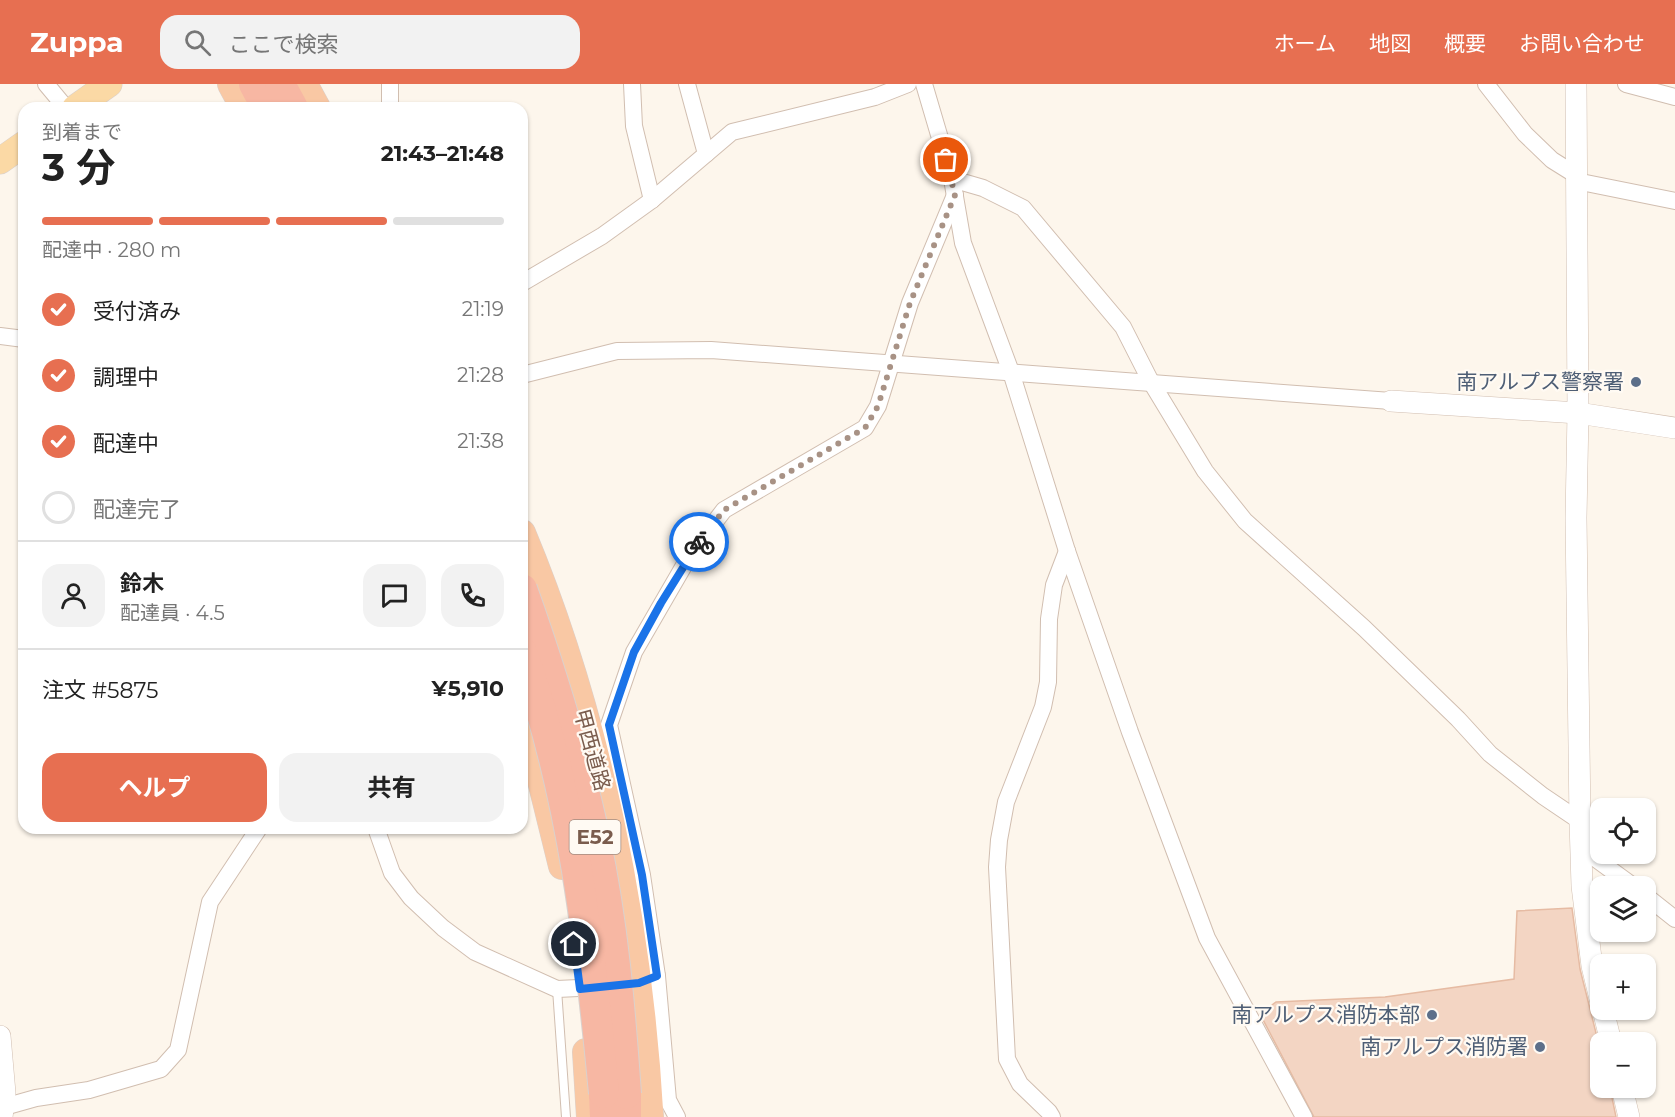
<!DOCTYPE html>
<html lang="ja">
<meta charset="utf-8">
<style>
body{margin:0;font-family:Montserrat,"Noto Sans JP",sans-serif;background:#f2f2f2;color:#222;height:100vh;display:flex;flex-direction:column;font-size:22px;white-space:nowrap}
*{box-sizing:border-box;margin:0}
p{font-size:20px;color:#767676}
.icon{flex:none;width:33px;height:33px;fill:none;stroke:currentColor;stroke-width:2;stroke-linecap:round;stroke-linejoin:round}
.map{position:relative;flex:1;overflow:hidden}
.drawer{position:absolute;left:18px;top:18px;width:510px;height:732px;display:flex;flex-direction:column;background:#fff;border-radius:18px;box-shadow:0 2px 4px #0004}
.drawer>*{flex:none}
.fabs{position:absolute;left:1590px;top:714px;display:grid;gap:12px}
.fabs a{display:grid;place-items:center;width:66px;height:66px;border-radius:12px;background:#fff;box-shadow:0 2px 4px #0004;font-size:30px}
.pin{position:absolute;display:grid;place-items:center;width:51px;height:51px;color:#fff;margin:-26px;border:3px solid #fff;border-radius:50%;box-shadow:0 2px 6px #0007}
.courier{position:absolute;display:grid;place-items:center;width:60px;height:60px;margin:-30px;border:4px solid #1a73e8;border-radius:50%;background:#fff;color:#222;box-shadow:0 2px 8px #0007}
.headline em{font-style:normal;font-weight:700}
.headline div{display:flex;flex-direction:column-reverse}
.headline{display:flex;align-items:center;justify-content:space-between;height:102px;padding:0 24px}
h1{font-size:39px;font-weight:700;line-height:45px}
.bar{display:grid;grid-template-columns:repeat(4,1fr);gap:9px 6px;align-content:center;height:72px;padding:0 24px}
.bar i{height:8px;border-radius:4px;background:#e0e0e0}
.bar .current{background:#e76f51}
.bar p{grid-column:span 4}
.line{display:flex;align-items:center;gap:15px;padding:0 24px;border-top:2px solid #e0e0e0}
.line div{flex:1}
.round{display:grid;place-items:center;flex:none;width:63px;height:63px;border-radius:18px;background:#f2f2f2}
ol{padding:0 24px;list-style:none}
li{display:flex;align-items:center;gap:18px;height:66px}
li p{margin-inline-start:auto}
li .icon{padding:6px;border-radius:50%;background:#e76f51;color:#fff;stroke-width:4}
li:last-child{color:#767676}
li i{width:33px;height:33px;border:3px solid #e0e0e0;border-radius:50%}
.primary-button{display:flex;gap:12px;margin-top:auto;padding:12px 24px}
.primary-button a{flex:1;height:69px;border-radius:18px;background:#e76f51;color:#fff;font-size:24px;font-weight:700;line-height:69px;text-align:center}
.primary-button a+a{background:#f2f2f2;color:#222}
header{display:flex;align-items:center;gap:36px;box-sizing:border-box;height:84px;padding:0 30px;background:#e76f51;color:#fff}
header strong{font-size:28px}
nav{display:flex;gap:33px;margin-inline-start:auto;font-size:21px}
.search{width:420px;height:54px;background:#f2f2f2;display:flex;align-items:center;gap:15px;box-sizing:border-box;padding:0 21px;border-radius:18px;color:#767676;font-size:22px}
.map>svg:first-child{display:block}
</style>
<header>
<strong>Zuppa</strong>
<div class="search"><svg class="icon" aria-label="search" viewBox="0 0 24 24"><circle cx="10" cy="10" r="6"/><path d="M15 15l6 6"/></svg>ここで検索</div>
<nav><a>ホーム</a><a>地図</a><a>概要</a><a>お問い合わせ</a></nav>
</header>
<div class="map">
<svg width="1675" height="1033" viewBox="0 0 1675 1033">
<rect width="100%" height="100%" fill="#fdf6ec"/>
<!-- building -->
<path fill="#f3d5c3" stroke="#e6bba3" stroke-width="1.5" d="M1572,824L1580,885L1600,965V1004H1610L1616,1033H1314L1260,930L1276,918L1385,913L1514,895L1517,827Z"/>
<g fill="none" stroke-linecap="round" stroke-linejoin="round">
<!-- service casing -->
<g stroke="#d1beb0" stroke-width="10">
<path id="service" d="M557,905L566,1033"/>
</g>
<!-- minor casing -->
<g stroke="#d1beb0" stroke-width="18">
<g id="minor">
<path d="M46,0L66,24"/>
<path d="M390,0V24"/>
<path d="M632,0L634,42L652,116"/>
<path d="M687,0L706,70"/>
<path d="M924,0L952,95L963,159L1011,288L1067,467L1130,648L1207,854L1304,1033"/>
<path d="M1486,0L1525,50L1552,76L1576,91"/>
<path d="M1626,0L1675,13"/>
<path d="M952,95L983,104L1023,124L1123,243L1151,298L1205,387L1245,437L1364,544L1458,635L1490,670L1543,712L1580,737"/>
<path d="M1576,97L1675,117"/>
<path d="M522,199L602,152L652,116L732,48L875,13L908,0"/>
<path d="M0,252L24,255"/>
<path d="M522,291L617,267L711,266L1391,317"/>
<path d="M376,744L392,789L411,814L443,844L475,868L557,905L600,903"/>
<path d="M1581,764L1633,802"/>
<path d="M1646,812L1675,835"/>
<path d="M657,892L668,1016L677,1033"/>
<path d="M631,900L657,892L642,791L609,641L634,568L693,466L724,426L865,344L878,322L910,219L955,111"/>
<path d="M4,1033V1023L36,1014L89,1006L161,985L178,966L210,818L259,744"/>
<path d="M1052,1033L1049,1028L1020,1000L1007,975L997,783L999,756L1006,718L1043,623L1048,598L1049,535L1054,501L1067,467"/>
</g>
</g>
<!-- tertiary casing -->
<g stroke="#d1beb0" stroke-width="22">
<g id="tertiary">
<path d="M1576,0L1578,329L1576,434L1580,737L1582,802L1592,882L1600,915"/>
<path d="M1391,317L1578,329L1675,344"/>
<path d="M1603,926L1611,958"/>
<path d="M0,952L5,1009L2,1033"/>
<path d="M1622,1004L1629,1033"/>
</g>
</g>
<!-- primary casing -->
<g stroke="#dad1cd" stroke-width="27">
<g id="primary">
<path d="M75,24L109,0"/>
<path d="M0,77L24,60"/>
</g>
</g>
<!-- trunk casing -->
<g stroke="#dad1cd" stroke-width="28">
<g id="trunk">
<path d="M231,0L244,24"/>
<path d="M304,0L317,24"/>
<path d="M522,449C598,631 639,837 650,1033"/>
<path d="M522,620L562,782"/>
<path d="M586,968L590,1033"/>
</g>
</g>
<!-- motorway casing -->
<g stroke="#dad1cd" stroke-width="32">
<g id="motorway">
<path d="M254,0L267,24"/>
<path d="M280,0L293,24"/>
<path d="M604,1009L605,1033"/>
<path d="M626,1010V1033"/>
</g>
</g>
<!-- service -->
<use href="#service" stroke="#fff" stroke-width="8"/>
<!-- minor -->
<use href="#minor" stroke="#fff" stroke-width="16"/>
<!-- tertiary -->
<use href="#tertiary" stroke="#fff" stroke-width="21"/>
<!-- primary -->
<use href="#primary" stroke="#fbd9a5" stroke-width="26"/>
<!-- trunk -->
<use href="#trunk" stroke="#f9c8a4" stroke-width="27"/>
<!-- motorway -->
<use href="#motorway" stroke="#f7b7a3" stroke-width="30"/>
<!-- motorway-bridge casing -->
<g stroke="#dad1cd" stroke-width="32" stroke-linecap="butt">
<g id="motorway-bridge">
<path d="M522,505C551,587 577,670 595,755C613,839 620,924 626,1010"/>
<path d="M522,568C573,710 590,860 604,1009"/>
</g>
</g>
<!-- motorway-bridge -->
<use href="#motorway-bridge" stroke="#f7b7a3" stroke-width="30"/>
</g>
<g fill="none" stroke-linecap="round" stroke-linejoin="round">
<!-- done -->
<path stroke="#a89285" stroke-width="6" stroke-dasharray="0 10.8" d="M699,458L724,426L865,344L878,322L910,219L955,111L946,76"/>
<!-- route -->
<path stroke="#1a73e8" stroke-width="8" d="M574,860L580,905L639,899L657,892L642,791L609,641L634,568L661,519L699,458"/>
</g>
<!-- markers -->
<g fill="#5c6f8a" stroke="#fffaf3" stroke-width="2">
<circle cx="1636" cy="298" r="6"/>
<circle cx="1432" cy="931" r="6"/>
<circle cx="1540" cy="963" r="6"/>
</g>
<g text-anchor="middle" stroke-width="4.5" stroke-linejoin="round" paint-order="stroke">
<!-- shield labels -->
<rect fill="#fffaf3" stroke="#a28b7f" stroke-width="1.5" x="569.5" y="736" width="51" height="34" rx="4.5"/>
<g font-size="20" font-weight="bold" fill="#7a5c4d">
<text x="595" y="760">E52</text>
</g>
<!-- service labels -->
<g font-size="21" fill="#4e5e75" stroke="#fffaf3" text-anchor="end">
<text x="1624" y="305">南アルプス警察署</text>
<text x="1420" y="938">南アルプス消防本部</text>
<text x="1528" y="970">南アルプス消防署</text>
</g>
<!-- street labels -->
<g font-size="21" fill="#7a5c4d" stroke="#fffaf3">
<text transform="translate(592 666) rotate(75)" y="7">甲西道路</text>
</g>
</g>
</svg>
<div class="fabs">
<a><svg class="icon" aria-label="locate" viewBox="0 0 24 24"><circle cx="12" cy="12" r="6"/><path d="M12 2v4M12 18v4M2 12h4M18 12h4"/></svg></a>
<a><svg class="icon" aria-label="layers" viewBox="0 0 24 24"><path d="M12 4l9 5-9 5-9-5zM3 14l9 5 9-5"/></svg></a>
<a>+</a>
<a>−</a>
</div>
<div class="pin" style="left:946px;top:76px;background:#ea580c"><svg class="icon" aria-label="bag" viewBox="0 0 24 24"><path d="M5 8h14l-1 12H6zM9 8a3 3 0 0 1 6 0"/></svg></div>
<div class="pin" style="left:574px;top:860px;background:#1f2937"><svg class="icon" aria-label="home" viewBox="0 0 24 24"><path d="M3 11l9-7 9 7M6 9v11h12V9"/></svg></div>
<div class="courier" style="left:699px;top:458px"><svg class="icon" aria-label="bike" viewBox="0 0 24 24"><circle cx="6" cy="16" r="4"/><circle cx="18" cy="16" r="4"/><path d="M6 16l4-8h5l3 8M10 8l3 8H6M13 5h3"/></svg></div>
<section class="drawer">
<div class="headline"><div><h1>3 分</h1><p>到着まで</p></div><em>21:43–21:48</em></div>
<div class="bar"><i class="current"></i><i class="current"></i><i class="current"></i><i></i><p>配達中 · 280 m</p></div>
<ol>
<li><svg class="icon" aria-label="check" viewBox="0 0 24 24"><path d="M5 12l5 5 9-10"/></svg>受付済み<p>21:19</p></li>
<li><svg class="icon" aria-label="check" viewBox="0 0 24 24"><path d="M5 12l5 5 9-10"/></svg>調理中<p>21:28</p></li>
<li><svg class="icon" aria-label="check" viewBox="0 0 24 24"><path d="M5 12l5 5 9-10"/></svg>配達中<p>21:38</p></li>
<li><i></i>配達完了</li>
</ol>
<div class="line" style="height:108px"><a class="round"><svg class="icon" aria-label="person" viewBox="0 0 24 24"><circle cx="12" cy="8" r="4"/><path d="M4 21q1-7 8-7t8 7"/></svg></a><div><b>鈴木</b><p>配達員 · 4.5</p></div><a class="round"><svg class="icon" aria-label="chat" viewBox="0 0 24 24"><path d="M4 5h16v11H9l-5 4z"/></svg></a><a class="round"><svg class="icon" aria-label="phone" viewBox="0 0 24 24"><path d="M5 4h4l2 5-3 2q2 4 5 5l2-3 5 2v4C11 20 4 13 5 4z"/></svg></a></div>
<div class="line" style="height:78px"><div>注文 #5875</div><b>¥5,910</b></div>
<div class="primary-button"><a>ヘルプ</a><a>共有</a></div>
</section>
</div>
